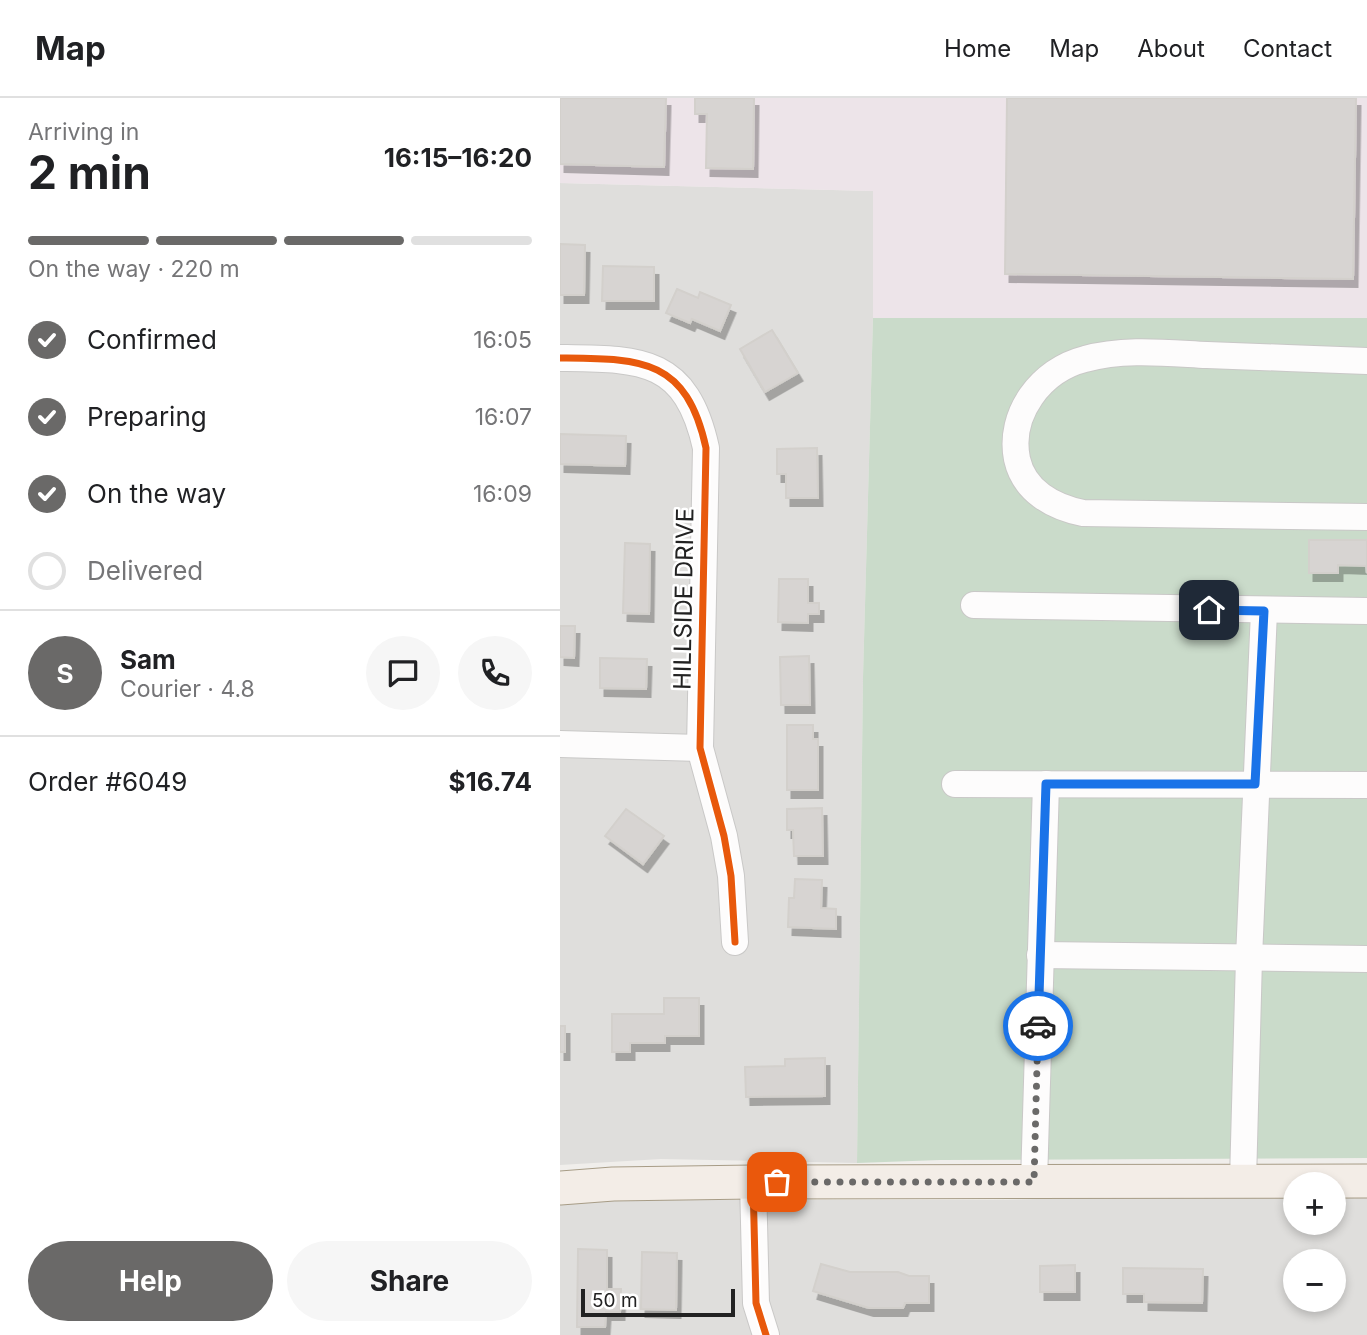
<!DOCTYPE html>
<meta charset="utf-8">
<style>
body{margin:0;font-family:Inter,sans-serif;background:#f6f6f6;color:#202124;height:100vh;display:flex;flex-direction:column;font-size:26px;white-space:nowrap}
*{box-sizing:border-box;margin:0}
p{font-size:23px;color:#757577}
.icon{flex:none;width:38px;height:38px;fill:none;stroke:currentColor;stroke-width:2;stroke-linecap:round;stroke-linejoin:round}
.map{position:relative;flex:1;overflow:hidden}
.drawer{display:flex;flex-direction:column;background:#fff;width:560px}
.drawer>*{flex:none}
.buttons{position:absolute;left:723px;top:1074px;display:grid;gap:14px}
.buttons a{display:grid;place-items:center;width:63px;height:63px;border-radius:50%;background:#fff;box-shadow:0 4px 10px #0003;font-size:35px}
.scale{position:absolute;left:21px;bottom:18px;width:154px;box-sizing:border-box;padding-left:7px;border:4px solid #222;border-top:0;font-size:19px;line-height:24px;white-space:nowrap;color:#222;-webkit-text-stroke:5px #fff;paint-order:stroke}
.pin{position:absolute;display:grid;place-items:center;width:60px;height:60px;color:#fff;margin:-30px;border-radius:14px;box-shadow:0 4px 10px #0006}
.courier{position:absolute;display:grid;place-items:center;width:70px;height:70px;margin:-35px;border:5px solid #1a73e8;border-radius:50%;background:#fff;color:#222;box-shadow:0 2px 9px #0007}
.overview em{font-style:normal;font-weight:700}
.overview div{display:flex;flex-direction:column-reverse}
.overview{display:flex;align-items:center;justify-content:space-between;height:119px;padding:0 28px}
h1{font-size:46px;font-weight:700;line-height:52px}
.bar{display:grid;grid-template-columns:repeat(4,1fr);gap:10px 7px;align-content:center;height:84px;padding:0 28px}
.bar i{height:9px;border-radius:5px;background:#e0e0e0}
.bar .active{background:#6a6968}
.bar p{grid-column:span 4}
.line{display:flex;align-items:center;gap:18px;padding:0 28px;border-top:2px solid #e0e0e0}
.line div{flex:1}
.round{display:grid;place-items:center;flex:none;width:74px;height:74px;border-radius:37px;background:#f6f6f6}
ol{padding:0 28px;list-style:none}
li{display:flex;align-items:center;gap:21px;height:77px}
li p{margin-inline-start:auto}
li .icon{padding:7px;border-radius:50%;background:#6a6968;color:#fff;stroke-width:4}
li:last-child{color:#757577}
li i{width:38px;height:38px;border:4px solid #e0e0e0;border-radius:50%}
.cta{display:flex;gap:14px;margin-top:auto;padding:14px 28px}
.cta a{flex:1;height:80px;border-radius:42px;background:#6a6968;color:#fff;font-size:28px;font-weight:700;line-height:80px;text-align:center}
.cta a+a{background:#f6f6f6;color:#202124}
header{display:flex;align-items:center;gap:42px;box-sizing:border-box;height:98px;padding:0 35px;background:#fff;border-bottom:2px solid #e0e0e0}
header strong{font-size:33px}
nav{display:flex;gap:38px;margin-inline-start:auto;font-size:24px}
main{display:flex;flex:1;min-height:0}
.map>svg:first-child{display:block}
</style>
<header>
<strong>Map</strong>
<nav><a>Home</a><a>Map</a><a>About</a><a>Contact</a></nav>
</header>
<main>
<section class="drawer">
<div class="overview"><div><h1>2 min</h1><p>Arriving in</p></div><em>16:15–16:20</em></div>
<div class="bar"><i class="active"></i><i class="active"></i><i class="active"></i><i></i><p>On the way · 220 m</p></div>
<ol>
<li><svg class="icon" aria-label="check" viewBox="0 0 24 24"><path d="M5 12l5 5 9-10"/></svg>Confirmed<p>16:05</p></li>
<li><svg class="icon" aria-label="check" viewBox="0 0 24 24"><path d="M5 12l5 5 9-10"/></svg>Preparing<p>16:07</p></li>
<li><svg class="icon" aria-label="check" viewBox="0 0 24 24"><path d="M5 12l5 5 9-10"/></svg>On the way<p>16:09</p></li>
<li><i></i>Delivered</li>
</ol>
<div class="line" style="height:126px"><b class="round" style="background:#6a6968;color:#fff">S</b><div><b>Sam</b><p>Courier · 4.8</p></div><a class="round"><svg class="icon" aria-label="chat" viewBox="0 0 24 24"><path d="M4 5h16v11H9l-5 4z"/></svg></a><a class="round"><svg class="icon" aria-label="phone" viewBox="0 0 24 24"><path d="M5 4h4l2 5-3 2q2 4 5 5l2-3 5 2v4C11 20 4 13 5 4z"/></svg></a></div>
<div class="line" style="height:91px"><div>Order #6049</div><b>$16.74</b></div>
<div class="cta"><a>Help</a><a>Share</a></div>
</section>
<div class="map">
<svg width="807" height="1237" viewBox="0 0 807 1237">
<defs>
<filter id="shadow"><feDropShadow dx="4.5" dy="8" stdDeviation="0" flood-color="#0004"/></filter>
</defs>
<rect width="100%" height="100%" fill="#f0eeeb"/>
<!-- residential -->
<g fill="#dfdedc" fill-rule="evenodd">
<path d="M0,85L313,93V220L303,579L297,1065L101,1061L0,1067Z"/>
<path d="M774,1094H807V1237H0V1106L73,1102H433L735,1095V1125H774ZM735,1164H774V1202H735Z"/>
</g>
<!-- industrial -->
<path fill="#ede4e9" d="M0,0H807V220H313V93L0,85Z"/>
<!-- cemetery -->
<path fill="#cadbca" d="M313,220H807V1060L380,1062L297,1065L303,579Z"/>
<!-- building -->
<g fill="#d7d4d2" stroke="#d3d0cc" stroke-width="2" filter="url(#shadow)">
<path d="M0,0H106L104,69L0,66Z"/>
<path d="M135,0H194L193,71L146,70L147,16H135Z"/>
<path d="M447,0H796L793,181L445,176Z"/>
<path d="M0,146L25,147L24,197H0Z"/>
<path d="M43,168L94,169V203H42Z"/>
<path d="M117,191L138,200L140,194L171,207L160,233L132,221L130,225L106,215Z"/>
<path d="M212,232L238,275L205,294L180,251Z"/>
<path d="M0,336L66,338L65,368L0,366Z"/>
<path d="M257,350L258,400H226V376H217V351Z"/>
<path d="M749,442H807V475L806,468L778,467V475H749Z"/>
<path d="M65,445L90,446L89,516L63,515Z"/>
<path d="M219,481H248V505H259V516H248V525L218,524Z"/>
<path d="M0,528H15L14,560L0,559Z"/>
<path d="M249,558L250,607H221L220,559Z"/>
<path d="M40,560L87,561L86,591L40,590Z"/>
<path d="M227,627H253V641H258V692H227Z"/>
<path d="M262,710L263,758H234L233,732H227V711Z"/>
<path d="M66,711L104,738L83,766L45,738Z"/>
<path d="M235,781L262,782L261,810L276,811V831L228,829L229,800H234Z"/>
<path d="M104,900H139V938H105V945H70V954H52V916H104Z"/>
<rect x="0" y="928" width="5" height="26"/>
<path d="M265,960V998L186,999L185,969L225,968V961Z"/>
<path d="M18,1151L47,1152V1191H61L60,1214H46L45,1229H17Z"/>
<path d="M82,1154L117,1155L116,1212L81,1211Z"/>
<path d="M261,1166L290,1174H338L349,1178H369V1205H345L343,1210H309L253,1193Z"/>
<path d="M515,1167V1194H480V1168Z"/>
<path d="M563,1170L643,1171L642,1205L584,1204V1196H563Z"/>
</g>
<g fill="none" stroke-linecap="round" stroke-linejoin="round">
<!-- minor casing -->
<g stroke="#c9c8c7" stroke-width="28">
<g id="minor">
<path d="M0,260C80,261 126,259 146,350L140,650L164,738L171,778L175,844"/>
<path d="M807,263C754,261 700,259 647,257C607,255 564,250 525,261C481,272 448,316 457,361C464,393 493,409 523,415L807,419"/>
<path d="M414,507L807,513"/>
<path d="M0,646L140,650"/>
<path d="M395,686L807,687"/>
<path d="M480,857L807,861"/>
<path d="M683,1083L689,860L704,513"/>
<path d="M193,1084L196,1205L206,1237"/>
<path d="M474,1084L486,686"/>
</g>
</g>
<!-- major casing -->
<g stroke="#a79c86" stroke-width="35">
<path id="major" d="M0,1090L53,1086L193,1084L807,1083"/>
</g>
<!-- minor -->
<use href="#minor" stroke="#fdfcfc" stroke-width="26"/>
<!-- major -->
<use href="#major" stroke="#f3ede7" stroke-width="33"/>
<!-- cycleway casing -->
<g stroke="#fff" stroke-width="11">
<g id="cycleway">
<path d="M0,260C80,261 126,259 146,350L140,650L164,738L171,778L175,844"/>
<path d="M193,1084L196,1205L206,1237"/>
</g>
</g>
<!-- cycleway -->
<use href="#cycleway" stroke="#e8590c" stroke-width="7"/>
</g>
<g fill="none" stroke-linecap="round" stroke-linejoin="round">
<!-- done -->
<path stroke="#6a6968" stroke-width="7" stroke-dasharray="0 12.6" d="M217,1084H474L478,928"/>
<!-- route -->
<path stroke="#1a73e8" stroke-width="9" d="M478,928L486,686H695L704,513L649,512"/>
</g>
<g text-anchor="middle" stroke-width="5" stroke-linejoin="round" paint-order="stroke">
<!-- street labels -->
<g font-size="24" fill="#222" stroke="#fff">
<text transform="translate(124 501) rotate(-89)" y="8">HILLSIDE DRIVE</text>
</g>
</g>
</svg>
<div class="buttons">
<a>+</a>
<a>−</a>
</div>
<div class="scale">50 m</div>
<div class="pin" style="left:217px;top:1084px;background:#ea580c"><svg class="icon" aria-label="bag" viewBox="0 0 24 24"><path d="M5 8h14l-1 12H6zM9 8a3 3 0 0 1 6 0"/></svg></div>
<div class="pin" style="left:649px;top:512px;background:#1f2937"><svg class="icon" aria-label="home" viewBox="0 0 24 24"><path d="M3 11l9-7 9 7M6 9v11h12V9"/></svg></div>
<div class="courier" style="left:478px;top:928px"><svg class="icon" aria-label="car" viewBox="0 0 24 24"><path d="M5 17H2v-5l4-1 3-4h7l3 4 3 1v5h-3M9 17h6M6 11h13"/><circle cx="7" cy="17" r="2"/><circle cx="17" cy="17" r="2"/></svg></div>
</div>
</main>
